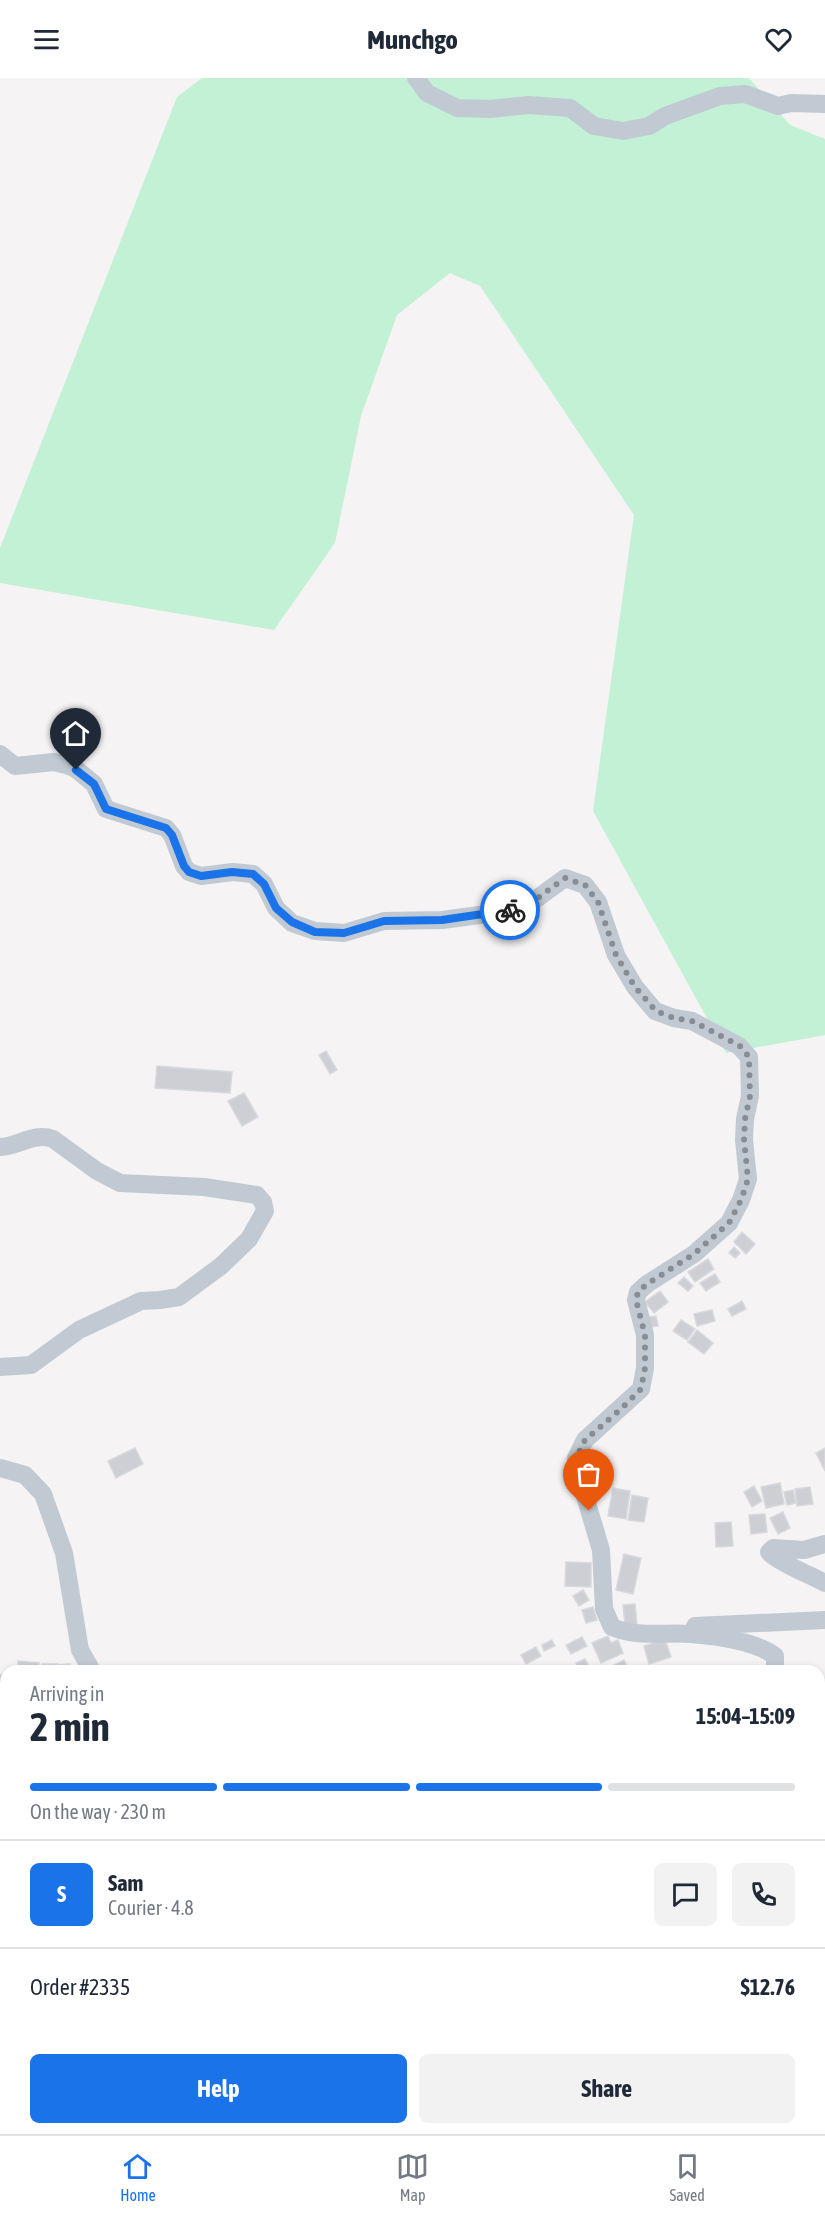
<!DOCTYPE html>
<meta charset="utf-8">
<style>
body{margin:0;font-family:"Asap Condensed",sans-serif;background:#f2f2f3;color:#1f2937;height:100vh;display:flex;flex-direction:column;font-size:22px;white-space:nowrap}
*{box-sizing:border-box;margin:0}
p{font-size:20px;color:#747a83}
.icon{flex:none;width:33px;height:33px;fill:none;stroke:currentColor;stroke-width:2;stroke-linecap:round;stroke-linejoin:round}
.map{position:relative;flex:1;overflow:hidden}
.side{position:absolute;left:0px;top:1587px;width:825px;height:470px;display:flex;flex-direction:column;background:#fff;border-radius:18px 18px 0 0;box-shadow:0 3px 9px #0003}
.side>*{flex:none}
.pin{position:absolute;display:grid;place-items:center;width:51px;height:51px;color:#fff;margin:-62px -26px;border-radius:50% 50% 50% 0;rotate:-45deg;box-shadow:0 0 6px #0007}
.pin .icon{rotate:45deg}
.courier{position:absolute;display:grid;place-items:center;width:60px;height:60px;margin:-30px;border:4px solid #1a73e8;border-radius:50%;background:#fff;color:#222;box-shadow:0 2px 8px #0007}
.overview em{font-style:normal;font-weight:700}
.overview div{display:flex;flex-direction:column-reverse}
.overview{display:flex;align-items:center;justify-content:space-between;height:102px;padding:0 30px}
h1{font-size:39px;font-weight:700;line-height:45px}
.bar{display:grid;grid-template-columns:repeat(4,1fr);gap:9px 6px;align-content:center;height:72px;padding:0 30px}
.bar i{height:8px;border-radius:4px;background:#e0e1e3}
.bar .on{background:#1a73e8}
.bar p{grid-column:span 4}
.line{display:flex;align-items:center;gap:15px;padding:0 30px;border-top:2px solid #e0e1e3}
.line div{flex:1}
.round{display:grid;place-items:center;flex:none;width:63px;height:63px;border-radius:9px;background:#f2f2f3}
.cta{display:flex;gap:12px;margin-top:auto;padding:12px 30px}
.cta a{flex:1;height:69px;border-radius:9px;background:#1a73e8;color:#fff;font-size:24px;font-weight:700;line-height:69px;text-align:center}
.cta a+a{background:#f2f2f3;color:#1f2937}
header{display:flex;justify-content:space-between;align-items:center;height:78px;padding:0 30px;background:#fff;font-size:27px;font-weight:700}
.tab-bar{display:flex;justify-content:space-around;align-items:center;height:84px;border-top:2px solid #e0e1e3;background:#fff;font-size:16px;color:#747a83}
.tab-bar a{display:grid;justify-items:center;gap:3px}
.tab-bar .on{color:#1a73e8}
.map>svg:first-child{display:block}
</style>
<header><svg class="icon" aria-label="menu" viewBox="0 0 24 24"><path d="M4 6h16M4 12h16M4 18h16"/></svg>Munchgo<svg class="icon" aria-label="heart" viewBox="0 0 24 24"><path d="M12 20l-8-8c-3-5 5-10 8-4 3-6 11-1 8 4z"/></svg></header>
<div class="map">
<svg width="825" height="2056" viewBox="0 0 825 2056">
<rect width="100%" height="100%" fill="#f5f3f3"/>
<!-- green -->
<path fill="#c3f1d5" d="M202,0H749L790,47L825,61V957L726,975L593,733L634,437L480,208L450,195L397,237L361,338L335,465L274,552L0,505V470L177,19Z"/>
<!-- building -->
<g fill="#cdcfd5" stroke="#d7d9de" stroke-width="1.5">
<path d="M326,973L337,992L330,996L319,977Z"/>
<path d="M157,988L232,994L230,1015L155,1010Z"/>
<path d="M244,1015L258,1039L242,1048L228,1023Z"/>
<path d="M742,1154L755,1166L746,1176L734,1164Z"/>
<path d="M734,1169L740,1175L735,1180L729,1175Z"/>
<path d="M708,1181L714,1191L695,1204L688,1194Z"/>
<path d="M715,1196L720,1204L706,1213L700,1205Z"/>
<path d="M684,1199L693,1208L688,1213L678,1205Z"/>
<path d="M660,1213L668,1224L654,1235L645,1224Z"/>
<path d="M742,1223L746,1231L732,1238L728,1231Z"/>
<path d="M712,1232L715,1243L697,1248L694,1236Z"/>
<path d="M656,1238L658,1248L650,1249L648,1239Z"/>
<path d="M681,1242L695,1251L687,1262L673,1253Z"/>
<path d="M697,1252L713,1265L704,1276L688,1264Z"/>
<path d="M135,1370L143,1386L116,1400L108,1383Z"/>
<path d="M825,1370V1393L816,1375Z"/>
<path d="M780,1405L784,1426L766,1430L761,1409Z"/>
<path d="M754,1408L762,1423L752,1429L744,1414Z"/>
<path d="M810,1409L813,1426L797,1428L795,1411Z"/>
<path d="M613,1410L630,1413L626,1441L608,1438Z"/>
<path d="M793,1412L796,1425L787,1427L784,1414Z"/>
<path d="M632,1417L648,1420L644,1444L628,1442Z"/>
<path d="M783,1434L790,1450L778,1456L770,1440Z"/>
<path d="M765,1436L767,1454L751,1456L749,1437Z"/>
<path d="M731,1444L733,1468L716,1469L715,1445Z"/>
<path d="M624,1476L641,1480L633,1516L616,1512Z"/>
<path d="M566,1484L591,1485V1509L565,1508Z"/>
<path d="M583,1512L589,1522L579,1528L573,1518Z"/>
<path d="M635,1526L637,1547L625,1548L623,1527Z"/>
<path d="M593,1529L597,1542L586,1545L582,1532Z"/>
<path d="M608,1558L611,1565L618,1562L623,1575L601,1585L592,1565Z"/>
<path d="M582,1559L587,1568L571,1576L566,1567Z"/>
<path d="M665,1561L671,1579L649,1586L644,1568Z"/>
<path d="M552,1562L555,1568L544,1573L542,1567Z"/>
<path d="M536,1569L541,1578L526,1586L521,1577Z"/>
<path d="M585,1581L591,1592L579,1593L576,1585Z"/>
<path d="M624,1582L629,1592L614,1593L612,1588Z"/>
<path d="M18,1583L39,1585L38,1593H18Z"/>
<rect x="42" y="1586" width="15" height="7"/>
<path d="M70,1586V1593H59L58,1587Z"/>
<rect x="0" y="1597" width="6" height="16"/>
<path d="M0,1959L6,1961L4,1981L0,1980Z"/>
</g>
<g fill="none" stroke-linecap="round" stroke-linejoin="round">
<!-- minor -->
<g stroke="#c1cad2" stroke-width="18">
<path d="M416,0L427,15L457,30L490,31L528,27L570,30L594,48L623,53L649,48L665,38L720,18L745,16L778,28L791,25L825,26"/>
<path d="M0,676L15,688L54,684L66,687L76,691L94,706L106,731L166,750L172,757L184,788L189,794L201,798L233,794L253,796L264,806L276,830L292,845L315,853L344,855L384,843L442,842L502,834L528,827L565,800L585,807L598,824L616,877L635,909L655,933L674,940L692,943L739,968L749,979L750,1018L745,1041L744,1062L748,1101L741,1122L729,1145L694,1176L647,1206L638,1214L636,1222L645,1257V1290L641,1311L585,1362L576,1380L578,1395L601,1472L604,1531L612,1549C638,1560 664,1554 691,1556C716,1558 755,1563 775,1578V1593"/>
<path d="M0,1069C19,1068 34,1054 53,1061L97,1093L120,1105L204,1109L257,1117L263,1124L265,1133L249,1161L221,1188L179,1219L160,1222L141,1223L79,1252L31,1287L0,1289"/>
<path d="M0,1390L25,1397L43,1416L64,1475L80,1572L92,1593"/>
<path d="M825,1466L804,1472L773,1470L769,1474C776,1483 812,1498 825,1505"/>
<path d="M695,1548L825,1542"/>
<path d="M819,1825L825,1826"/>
<path d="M802,2050L803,2056"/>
</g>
</g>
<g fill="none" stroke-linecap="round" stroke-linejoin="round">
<!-- done -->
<path stroke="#868d94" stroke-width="6" stroke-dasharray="0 10.8" d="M510,832L528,827L565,800L585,807L598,824L616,877L635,909L656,933L674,940L692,943L740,968L749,979L750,1018L745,1041L744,1062L748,1101L741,1122L729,1145L694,1176L647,1206L638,1214L636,1222L645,1257V1290L641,1311L621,1331L585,1362L576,1380L578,1395L589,1433"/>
<!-- route -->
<path stroke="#1a73e8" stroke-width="8" d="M76,692L94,706L106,731L166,750L172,757L184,788L189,794L201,798L232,794L253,796L264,806L276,830L292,844L315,854L344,855L384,843L442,842L510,832"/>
</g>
</svg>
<div class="pin" style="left:589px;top:1433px;background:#ea580c"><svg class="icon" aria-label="bag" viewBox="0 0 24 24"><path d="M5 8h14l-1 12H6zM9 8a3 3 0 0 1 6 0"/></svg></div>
<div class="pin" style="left:76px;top:692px;background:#1f2937"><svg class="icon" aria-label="home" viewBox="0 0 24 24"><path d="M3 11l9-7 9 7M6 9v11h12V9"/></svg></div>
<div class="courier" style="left:510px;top:832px"><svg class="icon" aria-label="bike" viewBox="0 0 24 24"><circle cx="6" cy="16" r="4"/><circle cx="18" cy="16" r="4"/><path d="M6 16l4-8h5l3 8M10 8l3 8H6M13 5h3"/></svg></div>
<section class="side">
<div class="overview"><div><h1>2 min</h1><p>Arriving in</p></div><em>15:04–15:09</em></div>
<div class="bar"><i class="on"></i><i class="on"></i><i class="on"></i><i></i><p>On the way · 230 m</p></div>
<div class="line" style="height:108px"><b class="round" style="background:#1a73e8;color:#fff">S</b><div><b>Sam</b><p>Courier · 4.8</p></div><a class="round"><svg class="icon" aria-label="chat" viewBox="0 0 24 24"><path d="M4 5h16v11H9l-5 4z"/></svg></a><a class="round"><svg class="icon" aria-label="phone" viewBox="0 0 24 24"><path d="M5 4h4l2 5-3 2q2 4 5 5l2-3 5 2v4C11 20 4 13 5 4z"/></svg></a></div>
<div class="line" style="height:78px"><div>Order #2335</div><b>$12.76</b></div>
<div class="cta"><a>Help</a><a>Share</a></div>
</section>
</div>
<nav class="tab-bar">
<a class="on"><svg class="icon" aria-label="home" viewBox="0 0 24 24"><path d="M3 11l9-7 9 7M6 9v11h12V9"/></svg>Home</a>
<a><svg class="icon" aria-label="map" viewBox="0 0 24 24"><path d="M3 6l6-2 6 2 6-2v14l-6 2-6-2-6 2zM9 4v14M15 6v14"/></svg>Map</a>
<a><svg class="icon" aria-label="saved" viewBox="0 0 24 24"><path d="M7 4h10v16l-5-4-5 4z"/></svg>Saved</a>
</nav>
